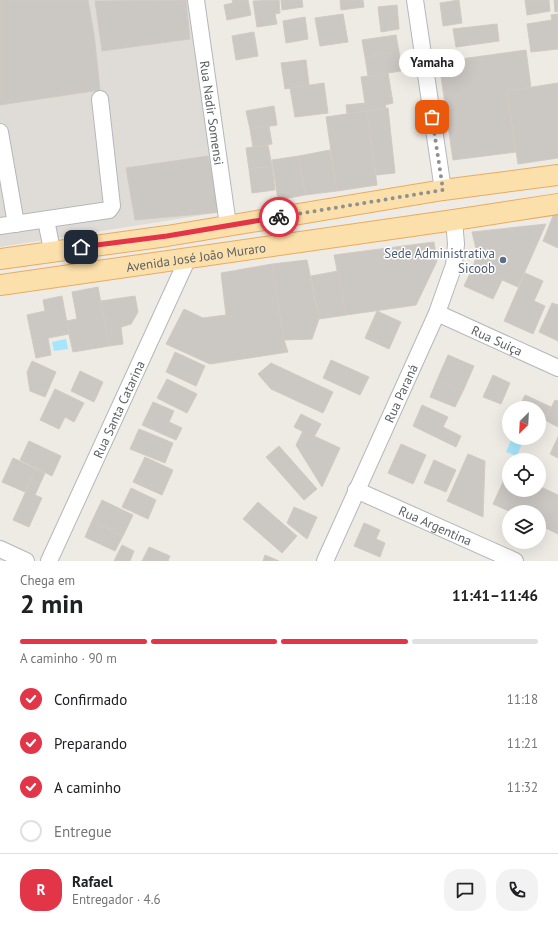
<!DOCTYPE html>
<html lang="pt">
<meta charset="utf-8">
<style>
body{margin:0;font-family:"PT Sans",sans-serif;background:#f2f2f2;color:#202124;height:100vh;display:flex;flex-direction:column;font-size:15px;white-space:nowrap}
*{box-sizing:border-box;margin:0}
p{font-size:13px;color:#757577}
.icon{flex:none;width:22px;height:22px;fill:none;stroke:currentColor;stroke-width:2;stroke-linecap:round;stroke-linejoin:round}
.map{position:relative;height:561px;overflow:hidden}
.details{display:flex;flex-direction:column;background:#fff;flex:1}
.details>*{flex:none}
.needle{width:26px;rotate:204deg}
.tools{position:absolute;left:502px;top:401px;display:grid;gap:8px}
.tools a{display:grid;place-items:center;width:44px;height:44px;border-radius:50%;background:#fff;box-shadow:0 4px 16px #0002;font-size:20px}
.pin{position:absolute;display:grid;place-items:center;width:34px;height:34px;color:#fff;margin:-17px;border-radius:8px;box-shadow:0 2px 6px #0006}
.courier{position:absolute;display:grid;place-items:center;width:40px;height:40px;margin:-20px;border:3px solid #e33548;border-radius:50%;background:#fff;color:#222;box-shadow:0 1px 5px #0007}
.bubble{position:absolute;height:28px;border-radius:14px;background:#fff;box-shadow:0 4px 16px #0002;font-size:13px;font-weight:600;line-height:28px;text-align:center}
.overview em{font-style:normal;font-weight:600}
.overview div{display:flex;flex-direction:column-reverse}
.overview{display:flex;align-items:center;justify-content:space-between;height:68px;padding:0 20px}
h1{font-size:26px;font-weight:600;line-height:30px}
.bar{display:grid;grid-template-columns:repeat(4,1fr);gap:6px 4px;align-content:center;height:48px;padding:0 20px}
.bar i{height:5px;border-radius:3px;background:#e0e0e0}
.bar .on{background:#e33548}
.bar p{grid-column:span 4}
.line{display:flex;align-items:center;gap:10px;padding:0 20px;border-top:1px solid #e0e0e0}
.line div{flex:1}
.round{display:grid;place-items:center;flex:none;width:42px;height:42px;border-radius:16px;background:#f2f2f2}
ol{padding:0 20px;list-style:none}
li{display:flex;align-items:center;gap:12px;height:44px}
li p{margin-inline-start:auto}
li .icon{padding:4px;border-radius:50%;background:#e33548;color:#fff;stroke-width:4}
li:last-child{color:#757577}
li i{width:22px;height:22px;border:2px solid #e0e0e0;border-radius:50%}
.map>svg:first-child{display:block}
</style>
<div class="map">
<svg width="558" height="561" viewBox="0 0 558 561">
<rect width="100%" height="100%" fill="#eeeae4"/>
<!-- industrial -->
<path fill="#dfdcd8" d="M0,0H187L222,212L0,247Z"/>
<!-- water -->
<g fill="#a6e6fc">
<path d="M66,339L68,349L54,351L52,342Z"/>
<path d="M512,438H524L517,456L506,452Z"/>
</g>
<!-- building -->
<g fill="#cbc7c3" stroke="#d2cac2">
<path d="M0,0H88L94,34L100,90L0,105Z"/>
<path d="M186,0L190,39L102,51L95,1Z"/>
<path d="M232,0H248L251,15L227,20L224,5L233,3Z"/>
<path d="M279,0L280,13L275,14L277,24L257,27L253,1Z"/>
<path d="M281,0H302L303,7L282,10Z"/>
<path d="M340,0H363L364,7L341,10Z"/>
<path d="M459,0L462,23L443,26L440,3Z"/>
<path d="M525,0H549L550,11L527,15Z"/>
<path d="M554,0H558V11L555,12Z"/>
<path d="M397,5L399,29L381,32L378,7Z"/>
<path d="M343,14L348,42L320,46L315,18Z"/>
<path d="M558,14V49L531,52L527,24L552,20L551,15Z"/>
<path d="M305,17L308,39L286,43L283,21Z"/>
<path d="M497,24L499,41L456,47L453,29Z"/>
<path d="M254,32L258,56L236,60L232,36Z"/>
<path d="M396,35L399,52L365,57L362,40Z"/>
<path d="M526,50L531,88L507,91L516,152L453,160L439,62Z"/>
<path d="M399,52L401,71L368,76L365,57Z"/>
<path d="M306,60L309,85L285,89L281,63Z"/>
<path d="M388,73L393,103L385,105L386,108L347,114L346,105L365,103L361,77Z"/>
<path d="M324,83L328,113L295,117L290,88Z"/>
<path d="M558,83V158L518,164L507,91Z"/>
<path d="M274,106L277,125L250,129L246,111Z"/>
<path d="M388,108L395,173L376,175L367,111Z"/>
<path d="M367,111L377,185L337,191L326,117Z"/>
<path d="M269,126L272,144L253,147L250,129Z"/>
<path d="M268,145L272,166L249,169L246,148Z"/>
<path d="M330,150L337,191L305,195L299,156Z"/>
<path d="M208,156L222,212L135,220L126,168Z"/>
<path d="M299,156L305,195L278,200L272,160Z"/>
<path d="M272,166L275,190L252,193L249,169Z"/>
<path d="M555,211H558V248L543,241Z"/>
<path d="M546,224L518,287L473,267L477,253L472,232Z"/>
<path d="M434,242L437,261L416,305L346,315L334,255Z"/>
<path d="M307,260L319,319L312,339L284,340L272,264Z"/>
<path d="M272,264L284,340L288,352L210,364L166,344L184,309L203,318L226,315L221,273Z"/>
<path d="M473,267L502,280L493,299L464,286Z"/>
<path d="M338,271L346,315L319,319L311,276Z"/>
<path d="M525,273L543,281L534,301L545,306L533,334L504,321Z"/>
<path d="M98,287L109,346L73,352L66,321L77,319L72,292Z"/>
<path d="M62,296L69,334L48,338L51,355L36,358L27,315L45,311L43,300Z"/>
<path d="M135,296L138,312L131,324L121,327L123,344L109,346L101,301Z"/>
<path d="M552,303L558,305V341L539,332Z"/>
<path d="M377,311L401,322L389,349L365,338Z"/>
<path d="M175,352L205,366L196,386L166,372Z"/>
<path d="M448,355L474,366L463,391L437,380Z"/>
<path d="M331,360L369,377L360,395L323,378Z"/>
<path d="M32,361L56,372L45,397L30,391L27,372Z"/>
<path d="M271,363L333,392L323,413L271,389L258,374Z"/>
<path d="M80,371L103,382L94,402L71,391Z"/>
<path d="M493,375L510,383L501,404L483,397Z"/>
<path d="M167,379L197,394L187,413L157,398Z"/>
<path d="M437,380L463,391L455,407L430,397Z"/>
<path d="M55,389L84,403L74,422L65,417L59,429L40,420Z"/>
<path d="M525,395L551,407L541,430L539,429V408H519Z"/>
<path d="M555,400L558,401V427L545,420Z"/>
<path d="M153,402L174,411L169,422L182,428L176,440L142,425Z"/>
<path d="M422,405L448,417L443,427L461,436L456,447L413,426Z"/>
<path d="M301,414L321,424L314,437L294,427Z"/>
<path d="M139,429L173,443L165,463L130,449Z"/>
<path d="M303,431L340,448L322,487L296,445Z"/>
<path d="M558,437V458L550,454Z"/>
<path d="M29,441L61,456L52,476L20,460Z"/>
<path d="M401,444L426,455L413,484L388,473Z"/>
<path d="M279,446L317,489L304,500L266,457Z"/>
<path d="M468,454L485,461L483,517L447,501Z"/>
<path d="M145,457L173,470L162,495L133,482Z"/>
<path d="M13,458L36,469L25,492L2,482Z"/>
<path d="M434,460L456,470L446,492L424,483Z"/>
<path d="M36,469L45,473L35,495L42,498L29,527L13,520Z"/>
<path d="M508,471L509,490H539V486L558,495V534L539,525V512H511L493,504Z"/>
<path d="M131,488L156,500L148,519L122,507Z"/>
<path d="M102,500L133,515L123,536L92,521Z"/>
<path d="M258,502L297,536L282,553L243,519Z"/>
<path d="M294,507L317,517L307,539L287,523Z"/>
<path d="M92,521L123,536L115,551L85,537Z"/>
<path d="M364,523L380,530L376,539L385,543L380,557L354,546Z"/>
<path d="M122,545L134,551L130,561H114Z"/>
<path d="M149,547L170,556L168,561H142Z"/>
<path d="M265,555L279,561H263Z"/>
</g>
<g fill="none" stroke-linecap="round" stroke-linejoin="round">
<!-- minor casing -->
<g stroke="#b4b7ba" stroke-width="18">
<g id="minor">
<path id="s1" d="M196,0L228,225"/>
<path d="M415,0L443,190"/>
<path d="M0,132L16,224"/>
<path d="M46,220L52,250"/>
<path d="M0,226L109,210L112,206L100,99"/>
<path id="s2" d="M437,313L558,368"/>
<path id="s3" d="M356,490L515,561"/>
<path d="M0,549L26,561"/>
<path id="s4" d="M49,561L188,258"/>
<path id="s5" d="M325,561L437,313L454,265L456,244L454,220"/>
</g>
</g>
<!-- major casing -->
<g stroke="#ecaa5f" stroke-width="22">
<g id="major">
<path d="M0,259L167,236L443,190L558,175"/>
<path id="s6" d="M0,285L454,220L558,204"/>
</g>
</g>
<!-- minor -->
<use href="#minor" stroke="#fff" stroke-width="16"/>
<!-- major -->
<use href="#major" stroke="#fce0ab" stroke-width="20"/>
</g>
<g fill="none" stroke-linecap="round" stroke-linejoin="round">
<!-- done -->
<path stroke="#8f9191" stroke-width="4" stroke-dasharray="0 7.2" d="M279,217L443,190L432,117"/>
<!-- route -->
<path stroke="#e33548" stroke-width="5" d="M81,247L167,236L279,217"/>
</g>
<!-- markers -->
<circle fill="#5c6f8a" stroke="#fff" stroke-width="1.5" cx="503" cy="260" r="4"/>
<g text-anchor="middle" stroke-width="3" stroke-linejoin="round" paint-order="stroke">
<!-- street labels -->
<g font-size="13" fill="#5c6164" stroke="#fff">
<text dy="5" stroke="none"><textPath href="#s1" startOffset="114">Rua Nadir Somensi</textPath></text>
<text dy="5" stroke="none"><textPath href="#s6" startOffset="198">Avenida José João Muraro</textPath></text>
<text dy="5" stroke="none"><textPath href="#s2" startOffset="66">Rua Suiça</textPath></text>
<text dy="5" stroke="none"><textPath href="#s5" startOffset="184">Rua Paraná</textPath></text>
<text dy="5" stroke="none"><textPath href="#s4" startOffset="167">Rua Santa Catarina</textPath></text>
<text dy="5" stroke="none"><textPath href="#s3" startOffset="87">Rua Argentina</textPath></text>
</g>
<!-- service labels -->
<g font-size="13" fill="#4e5e75" stroke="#fff" text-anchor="end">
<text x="495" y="258">Sede Administrativa<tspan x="495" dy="15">Sicoob</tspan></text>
</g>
</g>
</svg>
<div class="tools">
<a><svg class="needle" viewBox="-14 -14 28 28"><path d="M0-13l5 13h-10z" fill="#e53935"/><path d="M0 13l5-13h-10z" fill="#757577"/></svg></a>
<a><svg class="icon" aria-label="locate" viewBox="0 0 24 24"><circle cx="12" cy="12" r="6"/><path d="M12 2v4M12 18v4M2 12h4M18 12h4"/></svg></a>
<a><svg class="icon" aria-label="layers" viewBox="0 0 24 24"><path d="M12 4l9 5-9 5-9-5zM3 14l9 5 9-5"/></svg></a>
</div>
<div class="pin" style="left:432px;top:117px;background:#ea580c"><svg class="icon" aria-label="bag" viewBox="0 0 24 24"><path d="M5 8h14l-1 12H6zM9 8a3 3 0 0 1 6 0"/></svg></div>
<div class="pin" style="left:81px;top:247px;background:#1f2937"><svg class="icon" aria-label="home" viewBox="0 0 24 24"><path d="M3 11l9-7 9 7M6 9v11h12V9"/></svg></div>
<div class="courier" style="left:279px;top:217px"><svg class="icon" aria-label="bike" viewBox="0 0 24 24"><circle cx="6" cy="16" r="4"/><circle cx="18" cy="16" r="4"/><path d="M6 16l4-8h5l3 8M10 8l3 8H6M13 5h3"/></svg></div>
<div class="bubble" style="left:399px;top:49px;width:66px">Yamaha</div>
</div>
<section class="details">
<div class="overview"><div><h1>2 min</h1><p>Chega em</p></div><em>11:41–11:46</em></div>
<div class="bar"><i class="on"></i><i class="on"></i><i class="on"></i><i></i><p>A caminho · 90 m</p></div>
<ol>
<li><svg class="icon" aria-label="check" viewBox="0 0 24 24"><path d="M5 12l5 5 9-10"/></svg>Confirmado<p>11:18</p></li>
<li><svg class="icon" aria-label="check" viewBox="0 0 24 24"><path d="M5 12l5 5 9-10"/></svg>Preparando<p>11:21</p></li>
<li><svg class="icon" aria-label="check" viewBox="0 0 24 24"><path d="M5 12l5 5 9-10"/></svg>A caminho<p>11:32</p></li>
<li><i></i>Entregue</li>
</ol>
<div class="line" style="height:72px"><b class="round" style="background:#e33548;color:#fff">R</b><div><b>Rafael</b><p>Entregador · 4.6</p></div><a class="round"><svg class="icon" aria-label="chat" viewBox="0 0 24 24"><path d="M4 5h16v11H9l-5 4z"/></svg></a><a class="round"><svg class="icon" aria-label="phone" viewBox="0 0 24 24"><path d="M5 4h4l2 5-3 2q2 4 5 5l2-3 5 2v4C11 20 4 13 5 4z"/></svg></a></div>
</section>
